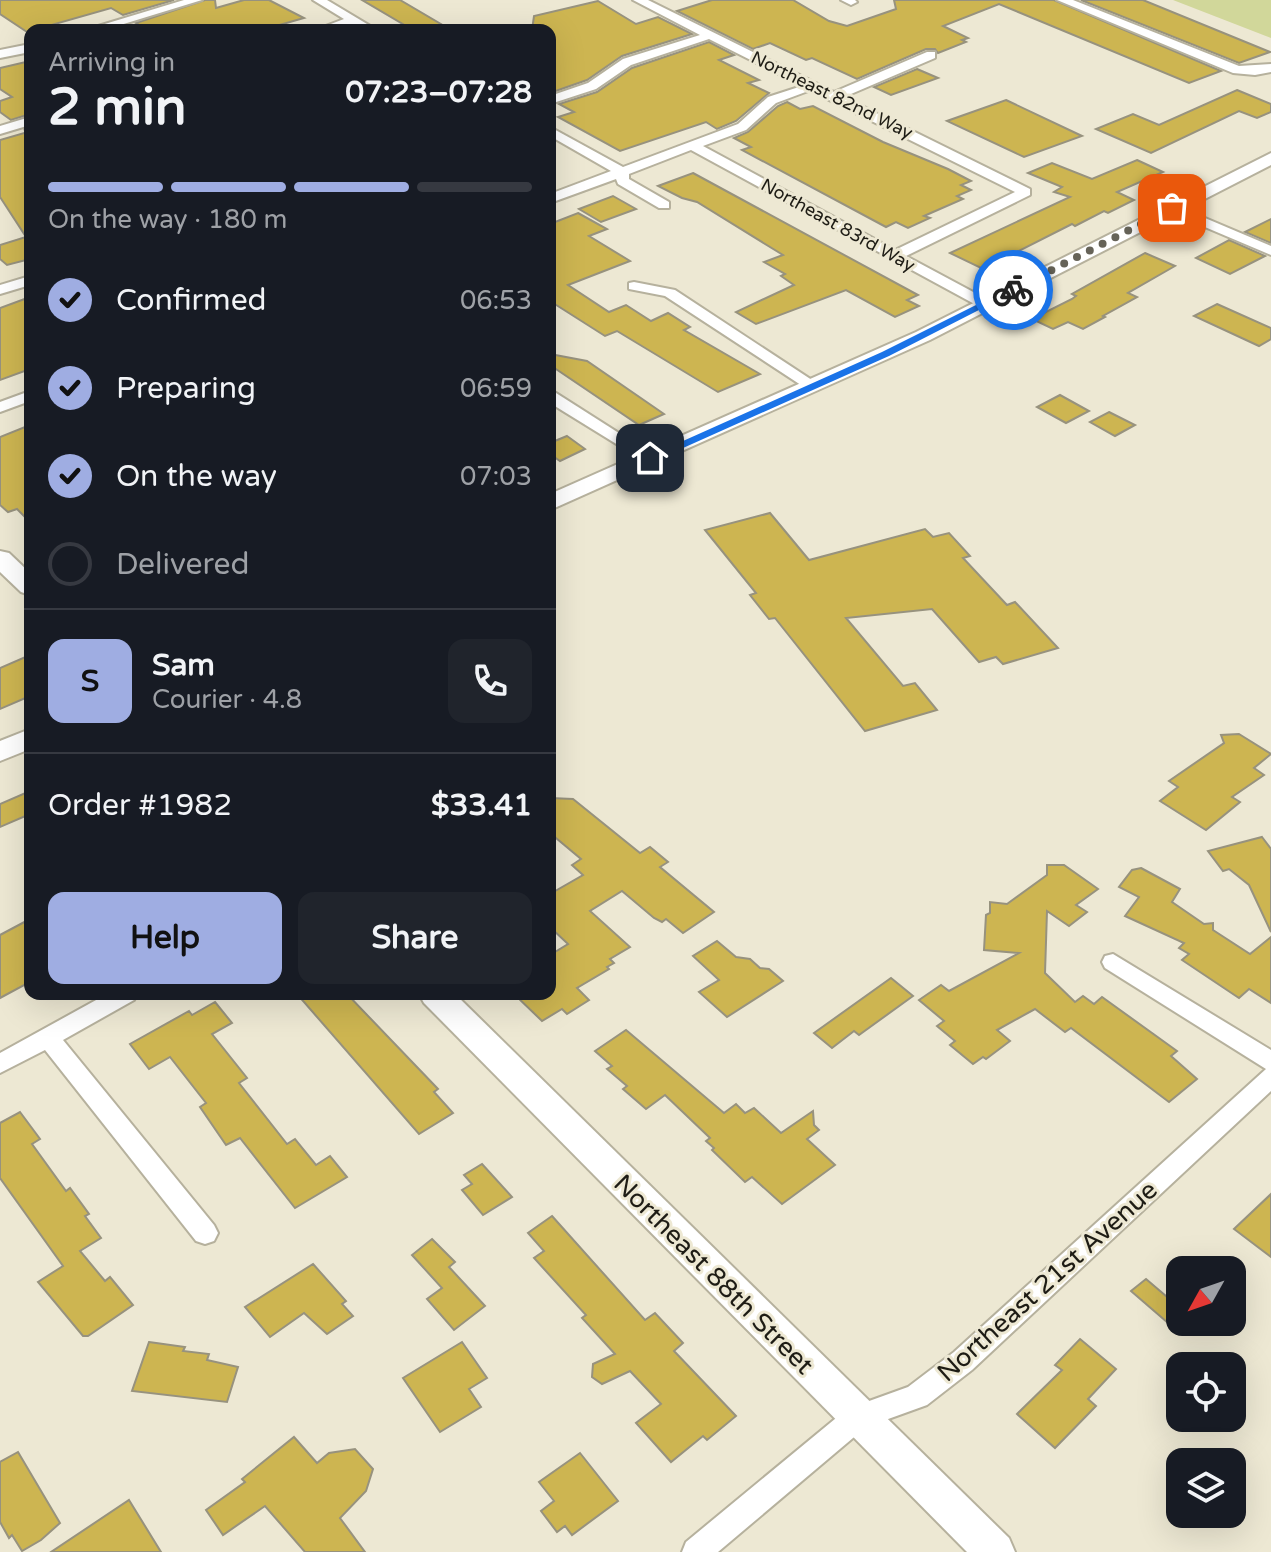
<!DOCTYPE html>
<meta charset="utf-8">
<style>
body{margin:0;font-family:"Varela Round",sans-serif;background:#20242c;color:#f1f3f6;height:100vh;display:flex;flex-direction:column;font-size:30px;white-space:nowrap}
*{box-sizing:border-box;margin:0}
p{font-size:26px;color:#9ea1a6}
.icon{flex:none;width:44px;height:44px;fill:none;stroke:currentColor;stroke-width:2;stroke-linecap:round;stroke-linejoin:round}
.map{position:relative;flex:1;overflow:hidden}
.panel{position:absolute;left:24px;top:24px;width:532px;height:976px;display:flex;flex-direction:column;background:#171b24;border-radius:16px;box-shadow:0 8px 32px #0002}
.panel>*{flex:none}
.needle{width:52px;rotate:230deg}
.tools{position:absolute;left:1166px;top:1256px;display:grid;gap:16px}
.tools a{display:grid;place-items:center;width:80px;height:80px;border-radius:16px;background:#171b24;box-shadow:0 8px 32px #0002;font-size:40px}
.pin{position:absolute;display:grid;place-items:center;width:68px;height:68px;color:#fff;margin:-34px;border-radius:16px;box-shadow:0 4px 12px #0006}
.courier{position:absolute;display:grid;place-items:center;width:80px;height:80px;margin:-40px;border:6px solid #1a73e8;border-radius:50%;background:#fff;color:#222;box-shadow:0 2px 10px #0007}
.summary em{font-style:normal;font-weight:700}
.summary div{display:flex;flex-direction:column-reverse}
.summary{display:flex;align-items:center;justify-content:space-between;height:136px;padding:0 24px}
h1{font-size:52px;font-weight:700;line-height:60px}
.bar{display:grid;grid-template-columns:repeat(4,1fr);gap:12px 8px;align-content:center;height:96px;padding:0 24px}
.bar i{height:10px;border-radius:6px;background:#363941}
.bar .on{background:#9fade2}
.bar p{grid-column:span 4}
.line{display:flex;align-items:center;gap:20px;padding:0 24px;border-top:2px solid #363941}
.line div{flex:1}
.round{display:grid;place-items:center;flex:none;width:84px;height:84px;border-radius:16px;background:#20242c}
ol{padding:0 24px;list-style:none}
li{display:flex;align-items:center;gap:24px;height:88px}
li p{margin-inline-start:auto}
li .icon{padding:8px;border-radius:50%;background:#9fade2;color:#111;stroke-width:4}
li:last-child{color:#9ea1a6}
li i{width:44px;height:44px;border:4px solid #363941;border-radius:50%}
.cta{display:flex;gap:16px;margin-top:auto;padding:16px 24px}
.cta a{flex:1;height:92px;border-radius:16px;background:#9fade2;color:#111;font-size:32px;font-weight:700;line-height:92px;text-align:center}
.cta a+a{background:#20242c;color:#f1f3f6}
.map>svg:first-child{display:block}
</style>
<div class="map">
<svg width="1271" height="1552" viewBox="0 0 1271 1552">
<rect width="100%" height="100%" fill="#ede8d3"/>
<!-- green -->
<path fill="#d1d79a" d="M1173,0H1271V38Z"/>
<!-- building -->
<g fill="#cdb551" stroke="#97927e" stroke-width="2">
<path d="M0,0H174L123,15L111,8L27,32L0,14Z"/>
<path d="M205,0H215L216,8L244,0H269L304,18L262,30H148L136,23Z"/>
<path d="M362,0H400L451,30H413Z"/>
<path d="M712,0H793L829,21L847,26L896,9L894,0H1054L1221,71L1189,83L999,4L943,26L968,38L962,40L966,42L938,53L935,49H926L857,79L812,58L806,60L770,43L753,49L677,11Z"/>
<path d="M1081,0H1143L1270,52L1239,63Z"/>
<path d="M598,1L636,24L658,17L692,34L622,56L587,80L550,93V30H532L534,16Z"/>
<path d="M709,42L734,55L719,60L759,80L748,83L769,93L736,121L717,129L706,122L620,151L558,117L574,112L559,104L597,92L632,68Z"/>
<path d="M30,61V114L11,120L0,112V101L12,97L0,89V68Z"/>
<path d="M917,69L938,78L891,95L874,87Z"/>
<path d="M1237,90L1271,104V112L1257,118L1239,111L1151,153L1096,129L1133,114L1159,125Z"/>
<path d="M1006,100L1082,136L1024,157L947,121Z"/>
<path d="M787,102L800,109L813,106L883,142L948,169L971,181L961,185L971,190L957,196L963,199L924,216L930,218L908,228L896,222L886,227L742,150L751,147L734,138L748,132L778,106Z"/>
<path d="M30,128V259L7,265L0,259V245L26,237L0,197V140L28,132L25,130Z"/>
<path d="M1137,160L1163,172L1117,192L1134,200L1108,213L1104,211L1075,226L1072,224L983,269L950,253L1070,197L1054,192L1062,187L1028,173L1052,163L1092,179Z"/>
<path d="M693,173L918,295L907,300L919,306L895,317L846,290L756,324L736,312L794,285L781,276L785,274L764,262L783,255L697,202L682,198L658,186Z"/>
<path d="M613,196L636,209L601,222L579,209Z"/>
<path d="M578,213L607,229L589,236L630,261L568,285L609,312L626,305L651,321L668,313L690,327L684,330L760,374L718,392L617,331L605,336L550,301V224Z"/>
<path d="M1271,219V243L1245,232Z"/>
<path d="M1229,240L1265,256L1230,274L1196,258Z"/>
<path d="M1145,253L1175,266L1128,293L1137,297L1103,316L1105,317L1083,329L1068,322L1053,329L1032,319L1072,299L1076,296L1072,294Z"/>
<path d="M30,297V369L0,380V308Z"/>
<path d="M1217,304L1271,328V339L1259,346L1194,316Z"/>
<path d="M550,354L587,361L664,414L639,425L550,365Z"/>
<path d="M1060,395L1089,411L1066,423L1037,407Z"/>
<path d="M1109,412L1135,425L1115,436L1090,422Z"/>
<path d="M30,425V522L17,509L8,512L0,505V437Z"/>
<path d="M567,436L585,449L560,461L550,454V443Z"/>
<path d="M770,513L809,560L925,529L933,537L949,533L970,556L963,558L1007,605L1015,602L1058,648L1003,664L996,657L979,662L932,609L846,618L903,686L915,683L937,710L865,731L775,618L769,619L750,595L756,593L705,530Z"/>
<path d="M30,655V696L0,709V668Z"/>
<path d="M1239,734L1271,754L1254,768L1264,775L1232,797L1240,802L1206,830L1160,801L1178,787L1169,781L1224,743L1221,735Z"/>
<path d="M30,791V814L0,827V804Z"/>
<path d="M550,798L573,799L640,853L650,847L668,862L660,867L714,912L683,933L666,919L662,922L654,918L622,891L590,911L630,947L610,959L614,963L607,967L609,969L577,988L589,1000L567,1014L562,1009L542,1021L514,994H550V955L568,944L550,927V894L583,875L572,865L581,859L550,833Z"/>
<path d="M1262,837L1271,849V932L1249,885L1229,869L1223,871L1208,851Z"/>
<path d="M1047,865H1064L1098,889L1076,905L1087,912L1069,926L1047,911L1045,973L1075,1002L1083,996L1094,1004L1102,997L1177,1051L1171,1056L1197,1079L1169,1102L1071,1028L1065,1032L1035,1009L997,1030L1010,1041L986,1059L983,1057L973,1064L950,1045L955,1041L937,1026L944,1021L919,1000L941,985L949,991L1019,953L984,950L986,915L990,913V902L1007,904L1047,875Z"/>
<path d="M1141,868L1180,889L1172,902L1204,924L1213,923V930L1250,954L1271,937V1003L1249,989L1239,998L1182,960L1189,954L1179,948L1184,943L1125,916L1139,897L1119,887L1132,870Z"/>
<path d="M30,919V982L0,998V935Z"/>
<path d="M717,941L736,957L750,959L760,968L769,969L783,981L727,1017L699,992L719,980L693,956Z"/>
<path d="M891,978L913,996L859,1035L854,1031L832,1048L814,1033Z"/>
<path d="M297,994H347L438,1089L434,1092L453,1113L419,1134Z"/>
<path d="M215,1002L232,1023L212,1034L247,1078L239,1083L287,1144L295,1139L316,1165L330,1156L347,1177L295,1208L240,1138L226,1145L200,1107L206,1103L170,1057L149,1069L130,1044L189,1011L192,1015Z"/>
<path d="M626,1030L724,1113L736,1104L745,1113L754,1108L781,1133L813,1111L814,1125L819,1130L807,1139L835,1165L782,1204L752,1177L745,1182L712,1150L714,1148L706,1141L710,1138L665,1095L646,1109L623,1089L627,1086L607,1069L612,1066L595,1051Z"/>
<path d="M20,1112L40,1139L32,1144L66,1191L70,1188L89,1214L85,1216L101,1238L80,1251L105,1281L110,1277L133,1305L88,1336H83L38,1282L63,1266L0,1178V1123Z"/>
<path d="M482,1164L512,1197L483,1215L462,1190L472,1184L464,1175Z"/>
<path d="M1271,1194V1257L1234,1229Z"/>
<path d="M552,1216L645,1320L655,1313L683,1343L674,1351L736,1416L707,1440L703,1436L671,1462L636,1423L661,1404L630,1371L602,1384L592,1377L593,1364L615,1354L582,1318L586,1315L534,1258L544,1251L528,1233Z"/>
<path d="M432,1239L455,1262L449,1267L485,1306L454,1330L427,1299L442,1288L412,1255Z"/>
<path d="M313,1264L346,1301L342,1304L353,1316L327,1334L304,1313L270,1337L245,1307Z"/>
<path d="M1146,1279L1180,1308V1313L1168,1323L1131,1291Z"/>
<path d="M1080,1339L1116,1369L1088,1399L1096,1406L1055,1448L1017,1414L1062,1370L1055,1365Z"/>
<path d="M149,1342L185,1347L183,1351L209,1354L207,1360L238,1367L227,1402L132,1391Z"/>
<path d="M462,1342L487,1378L469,1389L481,1407L440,1432L403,1378Z"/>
<path d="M294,1437L317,1463L329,1453L355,1449L373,1469L366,1491L340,1518L365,1552H305L265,1506L223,1535L206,1510L245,1482L242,1479Z"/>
<path d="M18,1452L60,1523L41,1540L22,1551L12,1535L9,1538L0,1522V1462Z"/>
<path d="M580,1453L618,1501L572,1535L565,1526L557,1532L541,1511L554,1501L539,1482Z"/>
<path d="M129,1500L161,1552H51Z"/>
</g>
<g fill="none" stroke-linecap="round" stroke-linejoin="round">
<!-- street casing -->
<g stroke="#b6b19d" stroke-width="4">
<g id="street">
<path d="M184,0H202L104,30H85Z"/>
<path d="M313,0H327L377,30H363L352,24L333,30H315L344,19Z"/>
<path d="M633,0H648L834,92L927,52H935V58L844,97L1030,189V195L906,256L990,301V307H980L691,150L629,174V179L669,202V208H659L618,184L616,179L550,203V194L611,171L550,136V127L623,167L738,124L768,97L802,86L709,39L631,65L596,89L550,104V96L588,83L623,59L700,35ZM811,90L829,100L1015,192L895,250L703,146L746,130L776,103Z"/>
<path d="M841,0H855L857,2L851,5Z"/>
<path d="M1057,0H1073L1239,66L1271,64V72L1255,75L1233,73Z"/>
<path d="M30,44V52L0,58V50Z"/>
<path d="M30,117V125L0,134V126Z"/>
<path d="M1172,204L1271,246V255L1167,211V205Z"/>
<path d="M30,276V285L0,294V285Z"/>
<path d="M634,282L675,290L821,386L819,389H807L665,296L629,289V283Z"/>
<path d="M30,391V401L0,412V402Z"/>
<path d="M550,391L556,393L658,458L650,463L644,461L550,403Z"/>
<path d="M1113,954L1271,1050V1091L972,1370L927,1405L866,1427L718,1552H682L686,1542L847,1409L908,1387L954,1352L1266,1069L1105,968L1102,962L1105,956Z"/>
<path d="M107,994H137L134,1000L63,1040L214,1225L218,1233L214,1241L205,1244L196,1241L45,1050L0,1073V1053Z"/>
</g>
</g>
<!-- secondary casing -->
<g stroke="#b6b19d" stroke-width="4">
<g id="secondary">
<path d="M1271,153V165L930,340L550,510V494L916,332Z"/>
<path d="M0,551L9,553L30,573V595L21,592L0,572Z"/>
<path d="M30,729V749L0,761V741Z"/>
<path d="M419,994H455L1009,1538L1015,1552H967L424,1003Z"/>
</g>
</g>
<!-- street -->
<use href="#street" fill="#fff" fill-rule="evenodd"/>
<!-- secondary -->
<use href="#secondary" fill="#fff" fill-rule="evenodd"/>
</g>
<!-- route -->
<path fill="#1a73e8" d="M1010,288L1018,290L889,356L654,461L645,458L882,352Z"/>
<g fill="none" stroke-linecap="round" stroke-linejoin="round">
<!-- done -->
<path stroke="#666358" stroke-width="8" stroke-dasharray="0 14.4" d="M1013,290L1172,208"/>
</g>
<g text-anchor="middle" stroke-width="6" stroke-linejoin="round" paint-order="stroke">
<!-- far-street labels -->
<g font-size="18" fill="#1e1c15" stroke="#ede8d3">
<text transform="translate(832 95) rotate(26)" y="6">Northeast 82nd Way</text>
<text transform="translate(838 225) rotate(29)" y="6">Northeast 83rd Way</text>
</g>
<!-- near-street labels -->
<g font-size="26" fill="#1e1c15" stroke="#ede8d3">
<text transform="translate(714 1274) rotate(45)" y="9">Northeast 88th Street</text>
<text transform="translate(1047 1281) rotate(-42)" y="9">Northeast 21st Avenue</text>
</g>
</g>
</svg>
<div class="tools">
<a><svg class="needle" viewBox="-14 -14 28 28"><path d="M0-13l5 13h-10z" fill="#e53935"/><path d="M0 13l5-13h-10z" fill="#9ea1a6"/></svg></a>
<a><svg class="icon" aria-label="locate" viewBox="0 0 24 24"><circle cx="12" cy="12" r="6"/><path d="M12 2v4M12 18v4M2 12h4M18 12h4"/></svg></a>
<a><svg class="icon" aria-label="layers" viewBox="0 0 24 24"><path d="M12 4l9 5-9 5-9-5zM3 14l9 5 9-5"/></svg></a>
</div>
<div class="pin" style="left:1172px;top:208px;background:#ea580c"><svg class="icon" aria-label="bag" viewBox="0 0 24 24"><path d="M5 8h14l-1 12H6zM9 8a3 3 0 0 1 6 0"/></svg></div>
<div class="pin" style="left:650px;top:458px;background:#1f2937"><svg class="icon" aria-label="home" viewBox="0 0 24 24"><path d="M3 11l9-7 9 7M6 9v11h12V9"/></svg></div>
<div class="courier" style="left:1013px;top:290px"><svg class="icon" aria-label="bike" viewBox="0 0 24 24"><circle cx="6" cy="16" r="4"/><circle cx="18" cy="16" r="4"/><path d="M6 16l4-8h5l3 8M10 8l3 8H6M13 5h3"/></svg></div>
<section class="panel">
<div class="summary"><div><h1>2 min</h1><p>Arriving in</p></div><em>07:23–07:28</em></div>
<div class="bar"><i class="on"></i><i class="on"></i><i class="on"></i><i></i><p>On the way · 180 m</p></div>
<ol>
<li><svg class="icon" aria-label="check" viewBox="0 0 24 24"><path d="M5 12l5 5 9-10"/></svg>Confirmed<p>06:53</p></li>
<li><svg class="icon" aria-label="check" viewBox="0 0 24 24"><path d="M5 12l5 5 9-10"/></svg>Preparing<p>06:59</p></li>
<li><svg class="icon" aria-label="check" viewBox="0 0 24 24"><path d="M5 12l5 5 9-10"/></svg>On the way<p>07:03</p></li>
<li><i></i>Delivered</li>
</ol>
<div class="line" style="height:144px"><b class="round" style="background:#9fade2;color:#111">S</b><div><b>Sam</b><p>Courier · 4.8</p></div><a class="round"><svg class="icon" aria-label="phone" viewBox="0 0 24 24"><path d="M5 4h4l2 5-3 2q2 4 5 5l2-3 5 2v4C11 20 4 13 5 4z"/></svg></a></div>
<div class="line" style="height:104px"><div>Order #1982</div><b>$33.41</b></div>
<div class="cta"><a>Help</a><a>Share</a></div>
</section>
</div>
